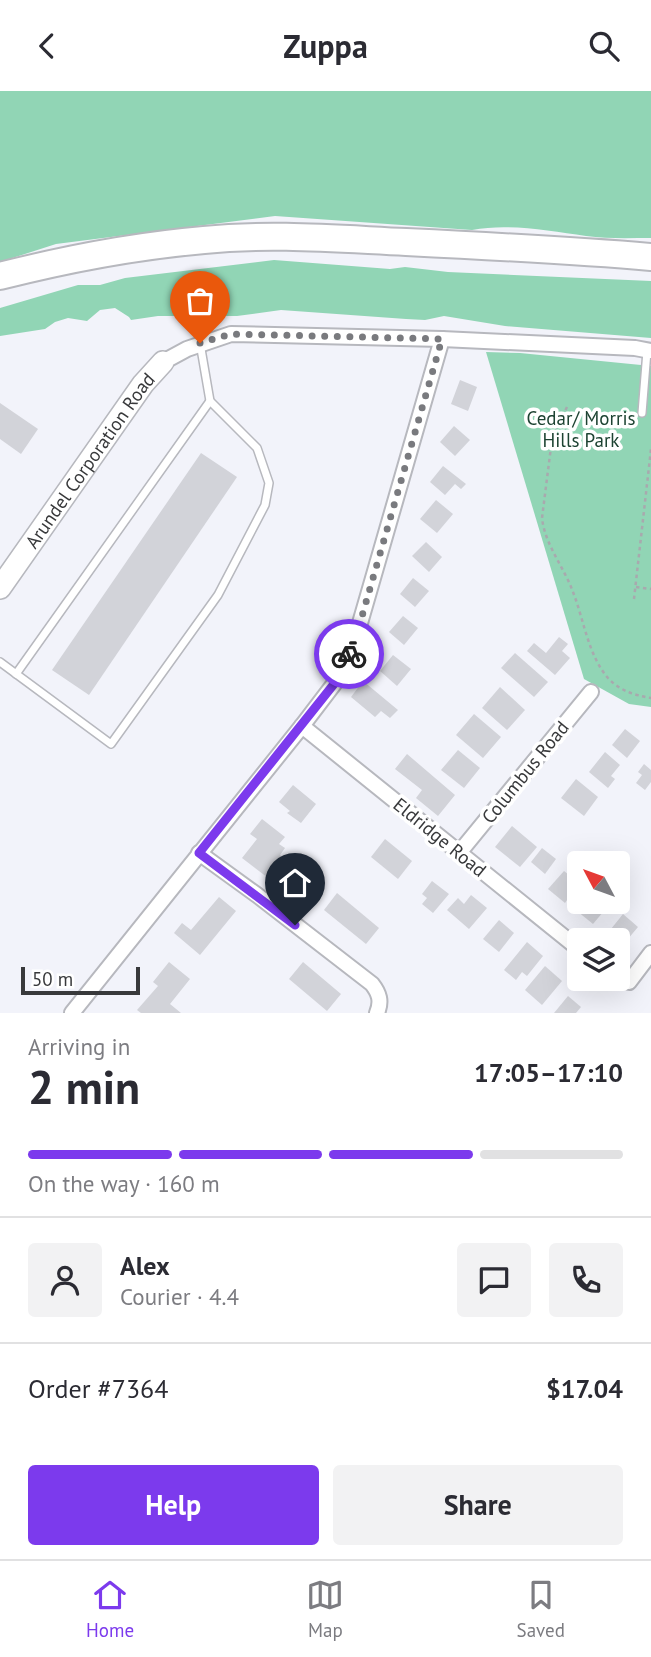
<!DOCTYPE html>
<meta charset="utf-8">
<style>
body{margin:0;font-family:"PT Sans",sans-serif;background:#f2f2f3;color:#2b2b33;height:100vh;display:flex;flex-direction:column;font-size:26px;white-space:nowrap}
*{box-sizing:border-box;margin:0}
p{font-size:23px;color:#7c7c81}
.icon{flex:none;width:38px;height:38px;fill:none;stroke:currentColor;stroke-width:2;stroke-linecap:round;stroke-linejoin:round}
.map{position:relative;height:922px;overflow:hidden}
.details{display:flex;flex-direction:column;background:#fff;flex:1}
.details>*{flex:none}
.needle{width:46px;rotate:311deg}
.tools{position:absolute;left:567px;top:760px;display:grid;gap:14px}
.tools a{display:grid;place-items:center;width:63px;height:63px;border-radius:7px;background:#fff;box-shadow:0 7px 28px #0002;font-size:35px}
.scale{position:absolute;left:21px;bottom:18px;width:119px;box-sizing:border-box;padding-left:7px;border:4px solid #38393b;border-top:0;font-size:19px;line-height:24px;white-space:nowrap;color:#38393b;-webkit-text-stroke:5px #fff;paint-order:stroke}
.pin{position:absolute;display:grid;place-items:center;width:60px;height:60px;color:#fff;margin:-72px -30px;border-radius:50% 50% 50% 0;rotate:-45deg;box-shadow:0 0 7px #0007}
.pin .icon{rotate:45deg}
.courier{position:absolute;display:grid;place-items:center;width:70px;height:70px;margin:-35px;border:5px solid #7c3aed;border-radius:50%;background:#fff;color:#222;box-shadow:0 2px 9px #0007}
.head em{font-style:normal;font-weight:600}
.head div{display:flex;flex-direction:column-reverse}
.head{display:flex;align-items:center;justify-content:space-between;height:119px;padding:0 28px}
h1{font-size:46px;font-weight:600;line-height:52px}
.bar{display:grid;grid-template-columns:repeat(4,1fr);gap:10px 7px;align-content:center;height:84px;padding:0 28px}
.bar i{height:9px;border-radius:5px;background:#e1e1e2}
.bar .on{background:#7c3aed}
.bar p{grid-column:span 4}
.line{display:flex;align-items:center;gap:18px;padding:0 28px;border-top:2px solid #e1e1e2}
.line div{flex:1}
.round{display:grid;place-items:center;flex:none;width:74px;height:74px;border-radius:7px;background:#f2f2f3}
.action{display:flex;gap:14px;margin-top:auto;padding:14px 28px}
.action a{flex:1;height:80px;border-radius:7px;background:#7c3aed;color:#fff;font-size:28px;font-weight:600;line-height:80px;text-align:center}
.action a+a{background:#f2f2f3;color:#2b2b33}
header{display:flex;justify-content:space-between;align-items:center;height:91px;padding:0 28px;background:#fff;font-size:32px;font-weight:600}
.tabs{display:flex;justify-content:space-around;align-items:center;height:98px;border-top:2px solid #e1e1e2;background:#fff;font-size:19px;color:#7c7c81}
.tabs a{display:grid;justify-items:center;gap:4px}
.tabs .on{color:#7c3aed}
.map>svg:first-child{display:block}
</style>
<header><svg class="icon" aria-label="back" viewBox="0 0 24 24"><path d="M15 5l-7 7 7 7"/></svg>Zuppa<svg class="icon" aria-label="search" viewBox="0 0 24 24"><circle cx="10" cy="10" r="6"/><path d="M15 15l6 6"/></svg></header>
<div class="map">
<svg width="651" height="922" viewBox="0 0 651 922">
<rect width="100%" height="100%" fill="#f2f3fa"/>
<!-- green -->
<g fill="#91d5b5">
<path d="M0,0H651V147C629,147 607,148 586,145C549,140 509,132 472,139L275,125L56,153L0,171Z"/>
<path d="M274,169L390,178L405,176L448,181L651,190V247L505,235L444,225L425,229L406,228L281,219L237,225H158L131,229L129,226L115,217L100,219L87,230L68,227L55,231L45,238L0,245V217L78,194H100L125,187Z"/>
<path d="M486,261L520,262L651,275V616L629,613L584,588Z"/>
</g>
<!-- building -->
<g fill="#d2d3d9">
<path d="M460,289L477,296L468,320L451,313Z"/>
<path d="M0,312L38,338L21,363L0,348Z"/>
<path d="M454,335L470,349L455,365L440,351Z"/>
<path d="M201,362L237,386L89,604L52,579Z"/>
<path d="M443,375L466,393L461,398L455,393L445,404L430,391Z"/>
<path d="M436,409L453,423L437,442L420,428Z"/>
<path d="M426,451L442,466L429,481L412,465Z"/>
<path d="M413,487L429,500L415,516L400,503Z"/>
<path d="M403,525L418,537L404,554L389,541Z"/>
<path d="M559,546L568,553L562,560L570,567L555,584L527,560L534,552L546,562Z"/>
<path d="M515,562L548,591L534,606L501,577Z"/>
<path d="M393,564L411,578L397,595L380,580Z"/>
<path d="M363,590L398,619L390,627L381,620L375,626L351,606Z"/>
<path d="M500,596L525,619L507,639L482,617Z"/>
<path d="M474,623L501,646L483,667L456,644Z"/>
<path d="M625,638L640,650L627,667L612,654Z"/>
<path d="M458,659L480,677L464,697L441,679Z"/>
<path d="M605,661L620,674L611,685L615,688L608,697L589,681Z"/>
<path d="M407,663L455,704L438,725L416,707L422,699L395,678Z"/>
<path d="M644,673L651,679V691L645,699L636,692L642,684L638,681Z"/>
<path d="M576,688L598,706L584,725L561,707Z"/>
<path d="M293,694L316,713L301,732L287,722L290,720L279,711Z"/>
<path d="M262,728L285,746L279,753L285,757L280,764L291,774L276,793L242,767L257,748L250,743Z"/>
<path d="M512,735L537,756L520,776L495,756Z"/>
<path d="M385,748L412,770L398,788L371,766Z"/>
<path d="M542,757L556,768L545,783L531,771Z"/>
<path d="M564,780L579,792L565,812L548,798Z"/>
<path d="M432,790L449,803L433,822L422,813L427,807L422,803Z"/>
<path d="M337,802L379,837L366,853L324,819Z"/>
<path d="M471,804L487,817L469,838L447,819L458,807L464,813Z"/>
<path d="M219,806L236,820L200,864L174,842L182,832L191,839Z"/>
<path d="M585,810H604L609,814L593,833L577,820Z"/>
<path d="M623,823L638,836L622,855L618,852V849H614L607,843Z"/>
<path d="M499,829L514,842L499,861L483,848Z"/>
<path d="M527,851L543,865L527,885L522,881L516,889L504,879Z"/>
<path d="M169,871L190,888L170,913L181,922H141L137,919L158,895L153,891Z"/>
<path d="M303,871L341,903L327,920L289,888Z"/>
<path d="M545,875L562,890L542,914L525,899Z"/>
<path d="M568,905L581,916L576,922H554Z"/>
</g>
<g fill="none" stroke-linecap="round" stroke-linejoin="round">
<!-- lane casing -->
<g stroke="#b7b8be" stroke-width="10">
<g id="lane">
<path d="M642,322L647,260"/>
<path d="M0,571L111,653L218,504L265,414L269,392L257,357L210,310L200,252"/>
<path d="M16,583L210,310"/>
</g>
</g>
<!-- street casing -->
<g stroke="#b7b8be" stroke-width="18">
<g id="street">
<path d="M163,271L187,258L231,243L442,248L635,257L651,260"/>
<path d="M302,635L579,858"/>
<path d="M199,762L257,804L372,893C379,902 382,910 377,922"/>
<path d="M459,762L591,601"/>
<path d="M616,887L629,891L651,862"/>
<path d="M72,922L302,635L334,593L347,570L358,539L442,248"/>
</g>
</g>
<!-- secondary casing -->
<g stroke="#b7b8be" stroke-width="24">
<g id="secondary">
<path id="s1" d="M0,497L143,293L163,271"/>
</g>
</g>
<!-- highway casing -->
<g stroke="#b7b8be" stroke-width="30">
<path id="highway" d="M0,185C67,168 135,155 204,149C271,142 339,148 406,151C488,155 570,159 651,166"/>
</g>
<!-- path -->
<g stroke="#a8a9ae" stroke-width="2.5" stroke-dasharray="3.5 3.5" stroke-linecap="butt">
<path d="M567,316L558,334L553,340L542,427C545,454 564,476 573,501C584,529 588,564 608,587C620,600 634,604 651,607"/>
<path d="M636,496L651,498"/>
<path d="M634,508L651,358"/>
</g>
<!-- lane -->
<use href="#lane" stroke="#fff" stroke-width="7"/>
<!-- street -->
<use href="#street" stroke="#fff" stroke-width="14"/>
<!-- secondary -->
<use href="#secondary" stroke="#fff" stroke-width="21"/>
<!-- highway -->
<use href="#highway" stroke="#fff" stroke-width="26"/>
</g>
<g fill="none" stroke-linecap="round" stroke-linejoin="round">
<!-- done -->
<path stroke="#797a7e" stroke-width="7" stroke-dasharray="0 12.6" d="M200,252L231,243L442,248L358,539L349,563"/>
<!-- route -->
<path stroke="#7c3aed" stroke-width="9" d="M295,834L199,762L334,593L349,563"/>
</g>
<g text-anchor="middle" stroke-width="7" stroke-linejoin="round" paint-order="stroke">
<!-- park labels -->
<g font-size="19" fill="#1d4332" stroke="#fff">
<text x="581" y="334">Cedar/ Morris<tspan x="581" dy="22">Hills Park</tspan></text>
</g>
<!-- street labels -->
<g font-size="19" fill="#38393b" stroke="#fff">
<text dy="7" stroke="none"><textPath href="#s1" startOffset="156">Arundel Corporation Road</textPath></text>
<text transform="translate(525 681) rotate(-51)" y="7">Columbus Road</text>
<text transform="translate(440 746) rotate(39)" y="7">Eldridge Road</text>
</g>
</g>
</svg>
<div class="tools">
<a><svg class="needle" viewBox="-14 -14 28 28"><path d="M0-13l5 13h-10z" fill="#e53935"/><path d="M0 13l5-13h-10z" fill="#7c7c81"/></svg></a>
<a><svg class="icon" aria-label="layers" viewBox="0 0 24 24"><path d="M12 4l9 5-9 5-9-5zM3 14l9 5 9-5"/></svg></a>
</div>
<div class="scale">50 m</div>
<div class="pin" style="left:200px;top:252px;background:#ea580c"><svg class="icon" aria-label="bag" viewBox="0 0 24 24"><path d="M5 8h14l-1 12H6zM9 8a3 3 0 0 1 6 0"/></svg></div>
<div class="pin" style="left:295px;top:834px;background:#1f2937"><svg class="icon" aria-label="home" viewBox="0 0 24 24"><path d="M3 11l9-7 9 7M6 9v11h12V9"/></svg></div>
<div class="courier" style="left:349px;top:563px"><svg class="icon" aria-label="bike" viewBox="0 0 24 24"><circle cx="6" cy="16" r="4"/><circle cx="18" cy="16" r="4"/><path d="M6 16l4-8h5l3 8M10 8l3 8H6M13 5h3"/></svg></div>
</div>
<section class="details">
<div class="head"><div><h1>2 min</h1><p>Arriving in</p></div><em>17:05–17:10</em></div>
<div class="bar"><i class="on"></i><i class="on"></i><i class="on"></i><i></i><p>On the way · 160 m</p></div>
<div class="line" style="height:126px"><a class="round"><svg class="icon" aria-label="person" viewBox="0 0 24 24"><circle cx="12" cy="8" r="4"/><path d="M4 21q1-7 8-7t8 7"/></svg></a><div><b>Alex</b><p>Courier · 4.4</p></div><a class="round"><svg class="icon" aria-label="chat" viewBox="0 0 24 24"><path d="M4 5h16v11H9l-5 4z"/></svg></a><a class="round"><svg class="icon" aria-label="phone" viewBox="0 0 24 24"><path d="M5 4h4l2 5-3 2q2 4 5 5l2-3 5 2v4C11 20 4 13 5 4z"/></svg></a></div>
<div class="line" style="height:91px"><div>Order #7364</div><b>$17.04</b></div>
<div class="action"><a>Help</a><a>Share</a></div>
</section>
<nav class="tabs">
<a class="on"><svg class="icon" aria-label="home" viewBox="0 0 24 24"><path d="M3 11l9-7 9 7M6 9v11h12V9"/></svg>Home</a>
<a><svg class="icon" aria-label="map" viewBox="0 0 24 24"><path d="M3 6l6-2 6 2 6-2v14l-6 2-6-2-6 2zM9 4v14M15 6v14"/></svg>Map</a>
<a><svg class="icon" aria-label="saved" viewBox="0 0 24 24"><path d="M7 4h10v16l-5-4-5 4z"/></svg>Saved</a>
</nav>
